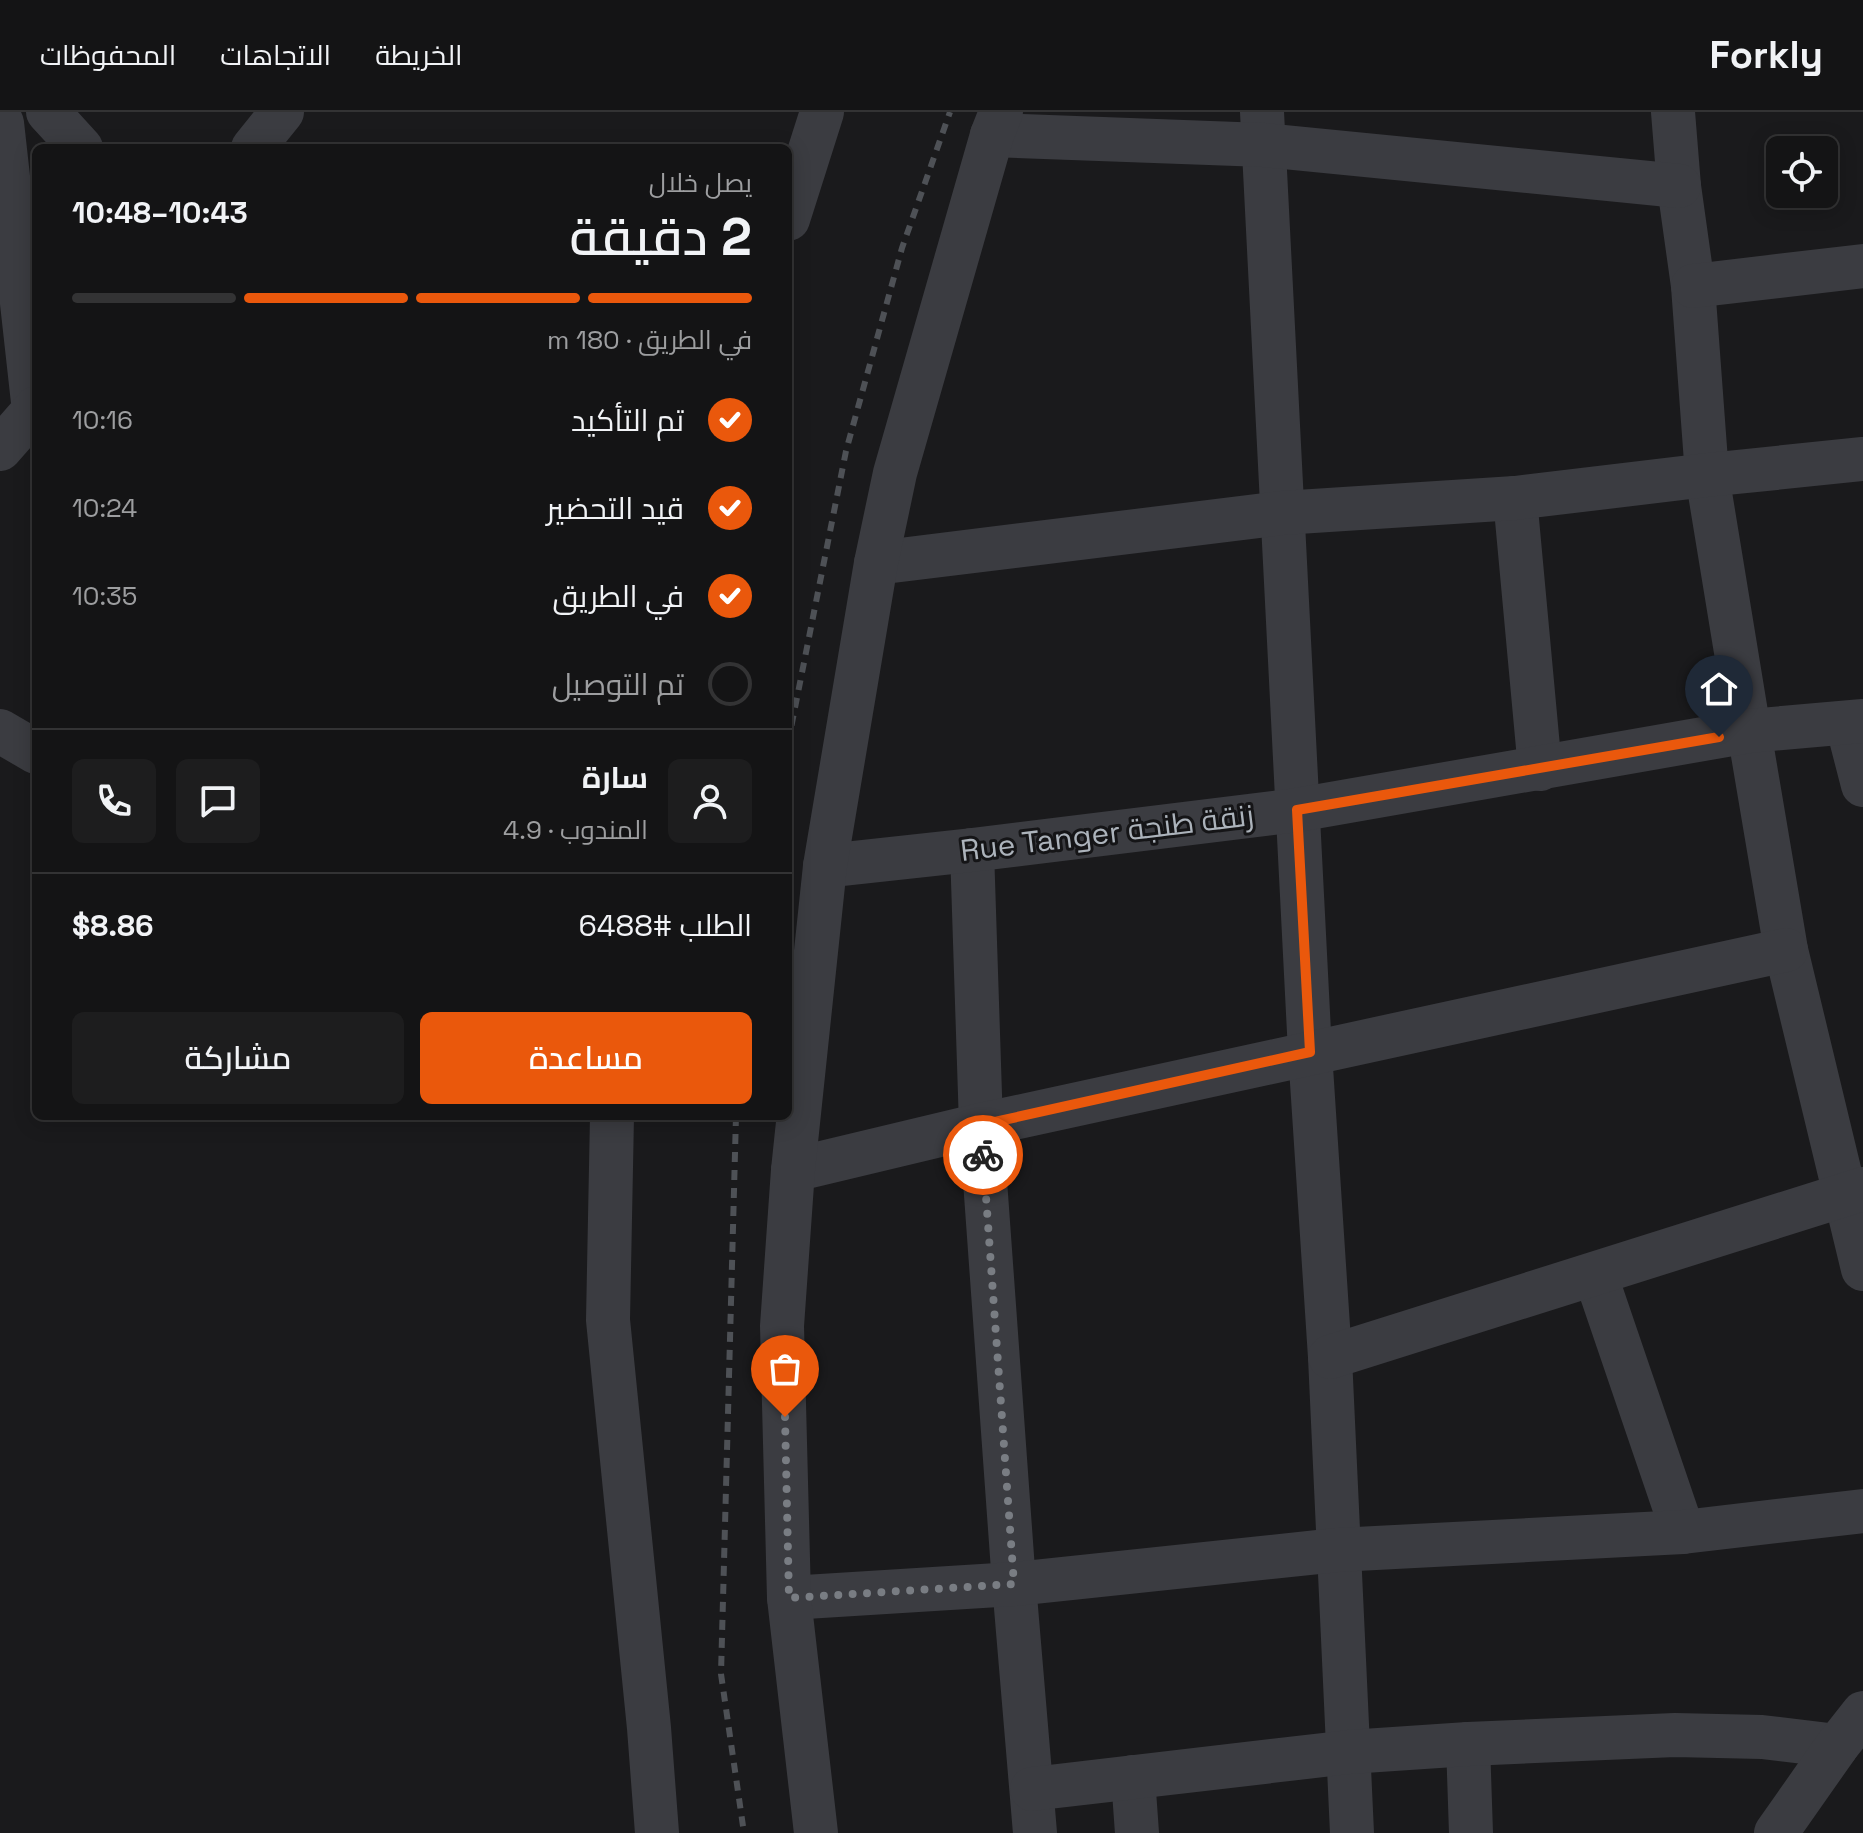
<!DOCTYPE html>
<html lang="ar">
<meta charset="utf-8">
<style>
body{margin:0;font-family:"Space Grotesk",Cairo,sans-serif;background:#1d1d1e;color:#f1f3f6;direction:rtl;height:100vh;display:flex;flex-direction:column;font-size:30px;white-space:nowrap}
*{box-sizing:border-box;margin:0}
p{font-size:26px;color:#9d9ea0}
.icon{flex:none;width:44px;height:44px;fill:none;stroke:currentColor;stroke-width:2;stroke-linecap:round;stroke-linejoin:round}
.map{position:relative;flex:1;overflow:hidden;direction:ltr}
.sheet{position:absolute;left:32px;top:32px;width:760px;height:976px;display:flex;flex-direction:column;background:#141415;border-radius:12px;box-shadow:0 4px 20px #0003,0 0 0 2px #333334;direction:rtl}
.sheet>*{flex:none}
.tools{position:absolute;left:1766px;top:24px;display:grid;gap:16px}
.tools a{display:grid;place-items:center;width:72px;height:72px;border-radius:12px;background:#141415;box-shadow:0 4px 20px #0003,0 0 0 2px #333334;font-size:40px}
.pin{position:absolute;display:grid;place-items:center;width:68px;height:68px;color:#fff;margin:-82px -34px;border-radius:50% 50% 50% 0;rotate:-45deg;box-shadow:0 0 8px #0007}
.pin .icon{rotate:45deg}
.courier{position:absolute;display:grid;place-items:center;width:80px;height:80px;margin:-40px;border:6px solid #ea580c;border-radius:50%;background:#fff;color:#222;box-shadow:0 2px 10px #0007}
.overview em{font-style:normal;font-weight:600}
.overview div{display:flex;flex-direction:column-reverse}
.overview{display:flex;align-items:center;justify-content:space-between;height:136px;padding:0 40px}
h1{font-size:52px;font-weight:600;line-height:60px}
.bar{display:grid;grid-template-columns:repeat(4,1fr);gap:12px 8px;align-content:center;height:96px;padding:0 40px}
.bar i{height:10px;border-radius:6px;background:#333334}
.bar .active{background:#ea580c}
.bar p{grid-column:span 4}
.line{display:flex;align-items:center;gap:20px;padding:0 40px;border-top:2px solid #333334}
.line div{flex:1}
.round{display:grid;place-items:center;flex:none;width:84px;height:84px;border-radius:12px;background:#1d1d1e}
ol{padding:0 40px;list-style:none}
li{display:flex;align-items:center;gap:24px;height:88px}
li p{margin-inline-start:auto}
li .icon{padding:8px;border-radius:50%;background:#ea580c;color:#fff;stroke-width:4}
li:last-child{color:#9d9ea0}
li i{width:44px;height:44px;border:4px solid #333334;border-radius:50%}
.button{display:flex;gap:16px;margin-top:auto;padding:16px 40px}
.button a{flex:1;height:92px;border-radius:12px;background:#ea580c;color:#fff;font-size:32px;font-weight:600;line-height:92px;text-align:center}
.button a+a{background:#1d1d1e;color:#f1f3f6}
header{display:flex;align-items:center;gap:48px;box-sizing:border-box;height:112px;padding:0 40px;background:#141415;border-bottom:2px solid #333334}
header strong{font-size:38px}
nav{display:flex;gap:44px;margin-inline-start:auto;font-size:28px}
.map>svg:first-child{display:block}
</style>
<header>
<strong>Forkly</strong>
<nav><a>الخريطة</a><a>الاتجاهات</a><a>المحفوظات</a></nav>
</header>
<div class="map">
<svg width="1863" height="1721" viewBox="0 0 1863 1721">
<rect width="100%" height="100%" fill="#1a1a1c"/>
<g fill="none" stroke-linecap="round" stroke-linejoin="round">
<!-- minor -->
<g stroke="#3b3c41" stroke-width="44">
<path d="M48,0L81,36"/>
<path d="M1262,0L1310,940L1330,1245L1352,1721"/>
<path d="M1673,0L1679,74L1693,174L1707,363L1749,619L1786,838L1863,1157"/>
<path d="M2,11L34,299"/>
<path d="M992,23L1264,33L1679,74"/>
<path d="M253,36L282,0"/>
<path d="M788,107L822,0"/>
<path d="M1693,174L1863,154"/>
<path d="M0,337L36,296"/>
<path d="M1515,386L1540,657"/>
<path d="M876,451L1282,401L1515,386L1707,363L1863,347"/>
<path d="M1847,611L1863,673"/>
<path d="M0,619L36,640"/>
<path d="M972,738L981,1013L1014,1472L1035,1721"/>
<path d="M825,754L972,738L1297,698L1749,619L1863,609"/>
<path d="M612,1004L608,1208L649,1616L657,1721"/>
<path d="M793,1058L981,1013L1786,838"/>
<path d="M1595,1162L1683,1420"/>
<path d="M1330,1245L1863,1077"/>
<path d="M789,1486L1014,1472L1337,1438L1683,1420L1863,1399"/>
<path d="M1468,1632L1471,1721"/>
<path d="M1133,1665L1137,1721"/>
<path d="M1032,1677L1349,1640L1468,1632L1675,1623L1762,1625L1837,1634"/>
<path d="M816,1721L789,1486L782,1214L793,1058L825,754L876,451L895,361L992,23L1001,0"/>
<path d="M1776,1721L1837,1634L1863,1601"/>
</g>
<!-- rail -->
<g stroke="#4e5156" stroke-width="6" stroke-dasharray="10 8" stroke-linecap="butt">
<path d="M788,631L846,339L902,136L950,0"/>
<path d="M736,1004L721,1562L744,1721"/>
</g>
</g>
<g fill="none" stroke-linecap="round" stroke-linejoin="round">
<!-- done -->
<path stroke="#797d83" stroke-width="8" stroke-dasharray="0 14.4" d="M785,1305L789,1486L1014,1472L983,1043"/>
<!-- route -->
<path stroke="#ea580c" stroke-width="10" d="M983,1043L981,1013L1310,940L1297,698L1719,625"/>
</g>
<g text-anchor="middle" stroke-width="6" stroke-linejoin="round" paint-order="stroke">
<!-- street labels -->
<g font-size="30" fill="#acb3bb" stroke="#151517">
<text transform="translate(1107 721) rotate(-7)" y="10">Rue Tanger زنقة طنجة</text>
</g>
</g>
</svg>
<div class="tools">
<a><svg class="icon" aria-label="locate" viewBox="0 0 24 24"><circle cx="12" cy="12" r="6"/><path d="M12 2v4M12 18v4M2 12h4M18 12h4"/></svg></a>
</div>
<div class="pin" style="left:785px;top:1305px;background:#ea580c"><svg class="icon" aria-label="bag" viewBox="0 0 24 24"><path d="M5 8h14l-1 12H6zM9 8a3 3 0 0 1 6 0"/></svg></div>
<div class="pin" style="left:1719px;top:625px;background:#1f2937"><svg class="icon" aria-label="home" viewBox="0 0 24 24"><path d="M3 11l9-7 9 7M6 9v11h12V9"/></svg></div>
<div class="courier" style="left:983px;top:1043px"><svg class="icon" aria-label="bike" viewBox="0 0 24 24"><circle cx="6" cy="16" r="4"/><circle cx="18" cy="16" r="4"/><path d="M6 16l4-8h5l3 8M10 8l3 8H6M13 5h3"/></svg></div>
<section class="sheet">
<div class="overview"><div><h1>2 دقيقة</h1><p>يصل خلال</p></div><em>10:43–10:48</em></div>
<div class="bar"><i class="active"></i><i class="active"></i><i class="active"></i><i></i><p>في الطريق · 180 m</p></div>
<ol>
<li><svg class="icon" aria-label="check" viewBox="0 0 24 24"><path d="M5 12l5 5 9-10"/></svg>تم التأكيد<p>10:16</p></li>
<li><svg class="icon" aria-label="check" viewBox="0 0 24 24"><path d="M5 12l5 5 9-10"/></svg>قيد التحضير<p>10:24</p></li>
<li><svg class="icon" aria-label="check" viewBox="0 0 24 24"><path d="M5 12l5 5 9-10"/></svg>في الطريق<p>10:35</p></li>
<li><i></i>تم التوصيل</li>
</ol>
<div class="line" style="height:144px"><a class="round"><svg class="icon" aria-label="person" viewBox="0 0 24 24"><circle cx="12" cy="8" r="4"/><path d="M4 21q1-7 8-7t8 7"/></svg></a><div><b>سارة</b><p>المندوب · 4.9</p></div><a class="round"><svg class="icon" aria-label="chat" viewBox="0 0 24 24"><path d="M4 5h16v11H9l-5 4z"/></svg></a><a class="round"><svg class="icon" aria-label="phone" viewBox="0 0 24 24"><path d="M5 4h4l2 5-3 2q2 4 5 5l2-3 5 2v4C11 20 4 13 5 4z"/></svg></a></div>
<div class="line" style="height:104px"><div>الطلب #6488</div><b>$8.86</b></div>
<div class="button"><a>مساعدة</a><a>مشاركة</a></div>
</section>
</div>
